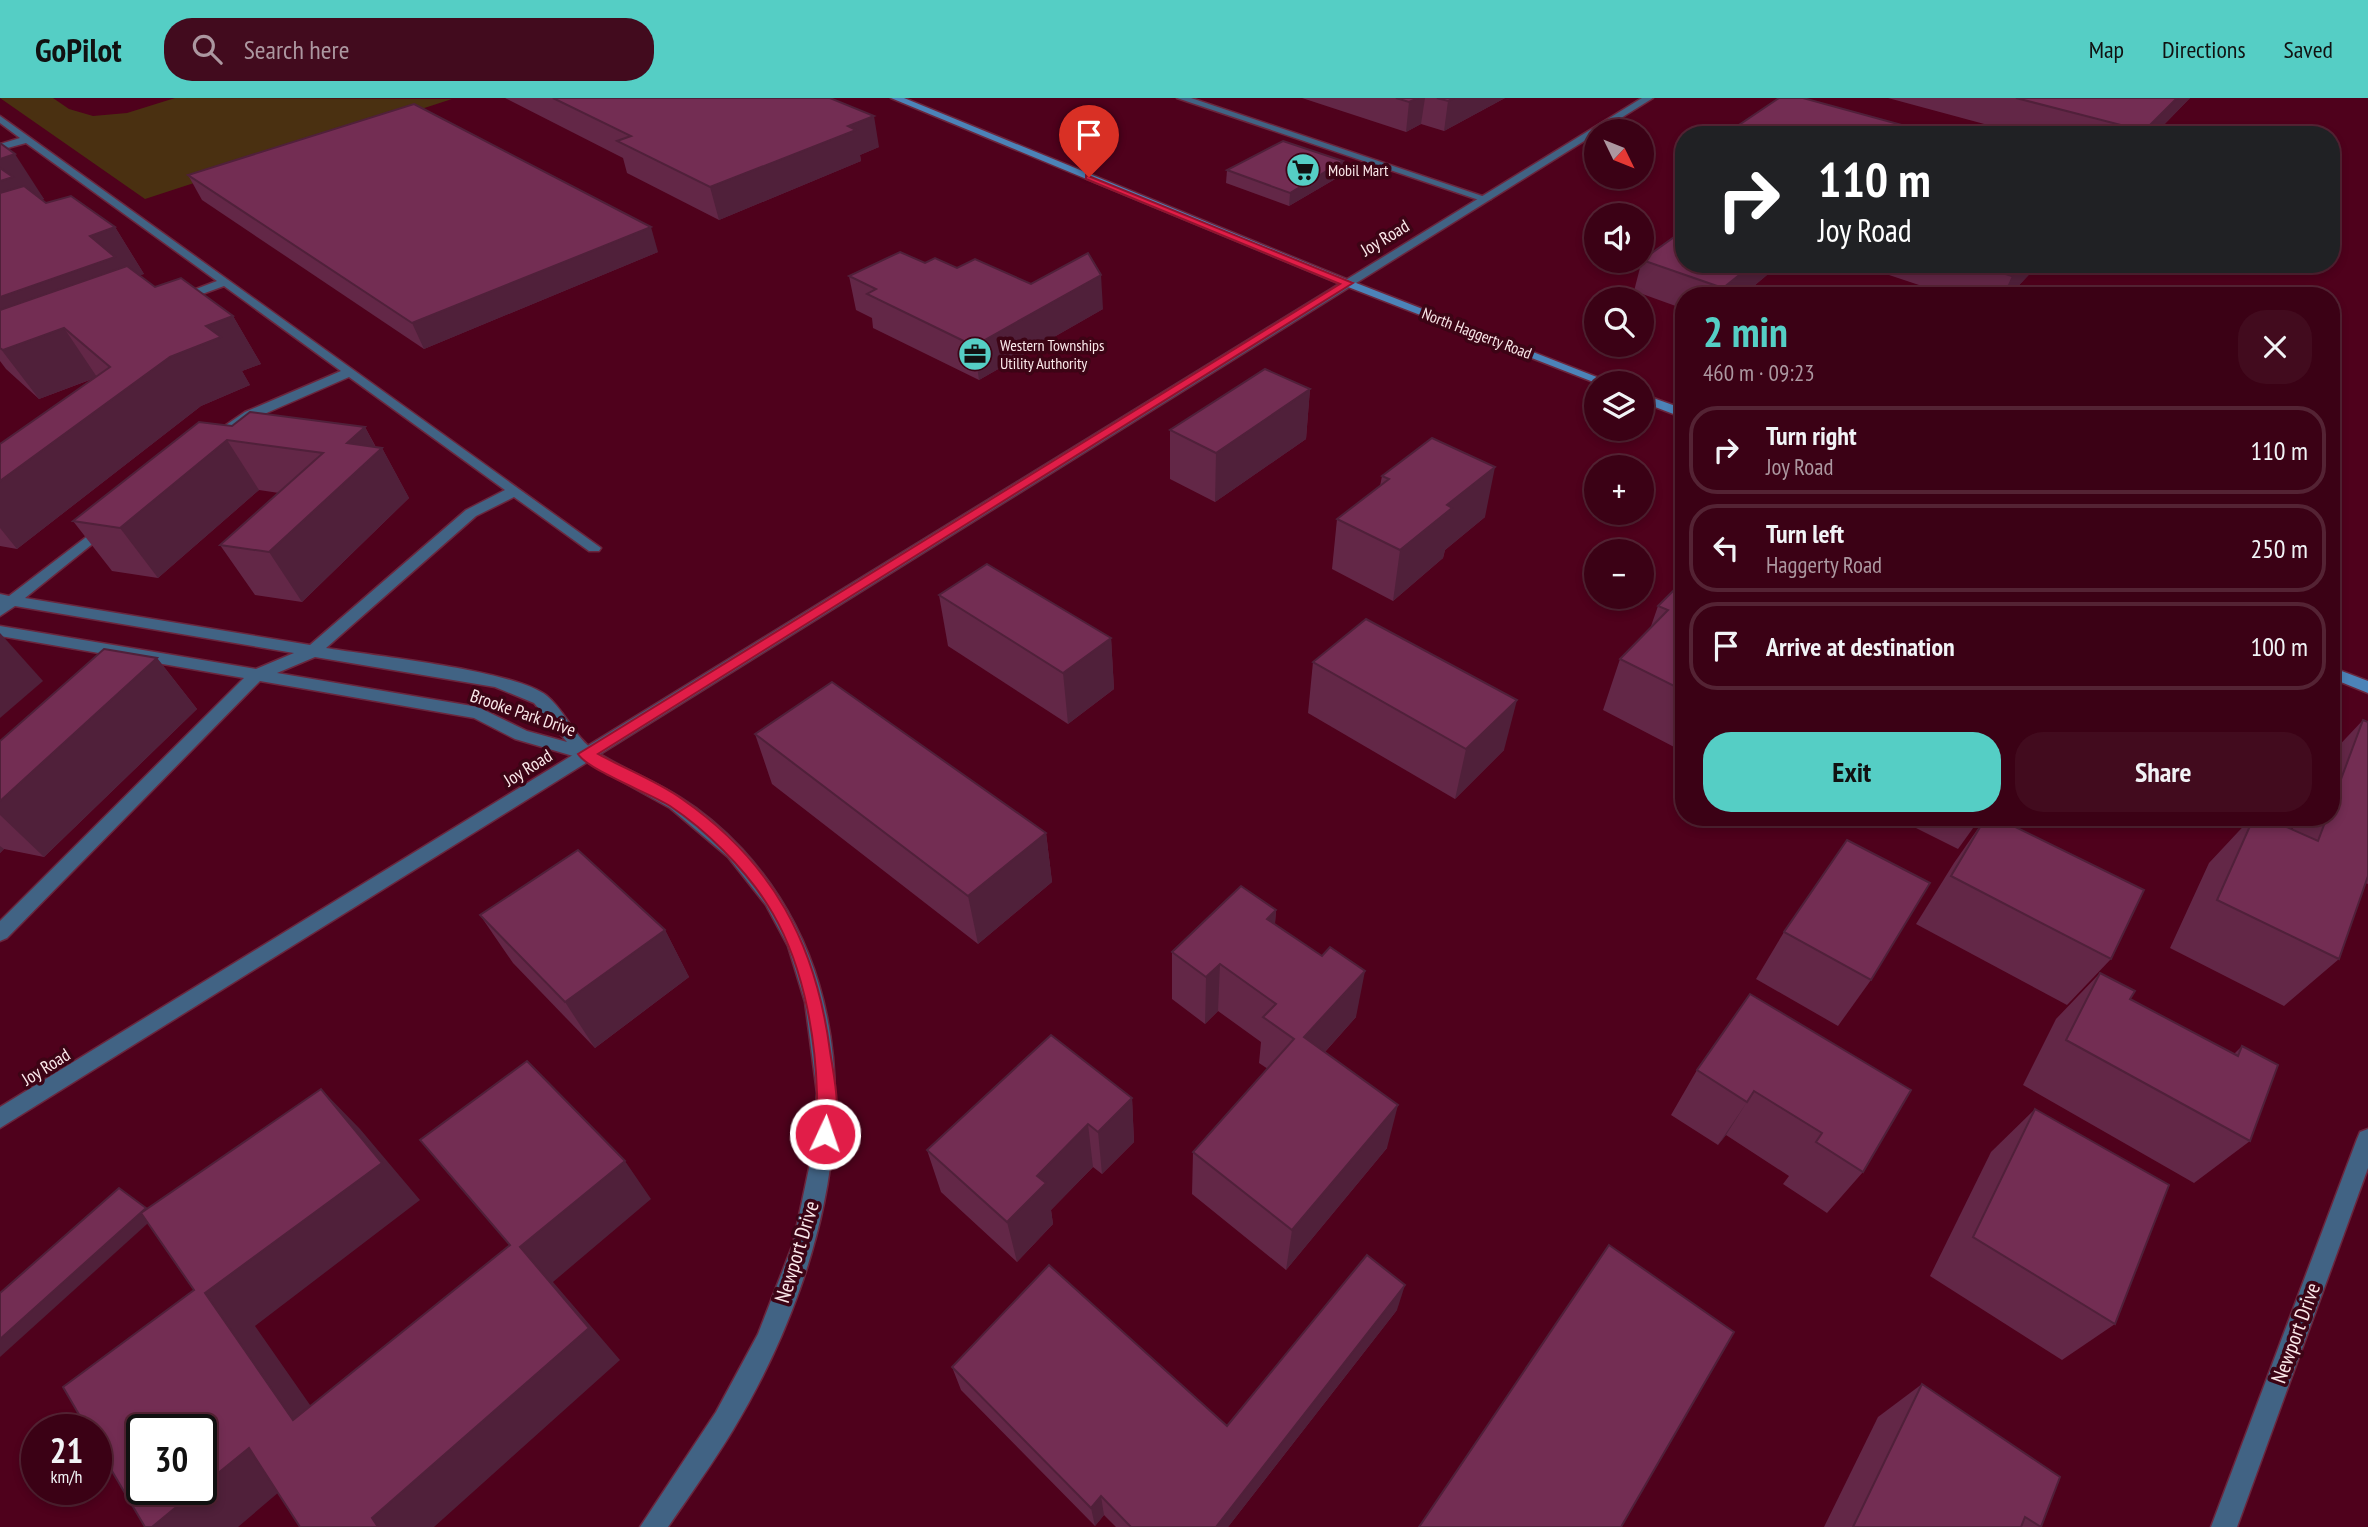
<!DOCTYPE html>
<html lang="en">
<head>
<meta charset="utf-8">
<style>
  :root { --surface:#3b0115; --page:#420b1e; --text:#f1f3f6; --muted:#ac97a0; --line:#542334; --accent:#55cec5 }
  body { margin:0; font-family:"PT Sans Narrow",sans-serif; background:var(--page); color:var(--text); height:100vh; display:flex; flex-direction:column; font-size:26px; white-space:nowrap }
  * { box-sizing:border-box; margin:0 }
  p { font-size:23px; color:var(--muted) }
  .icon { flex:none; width:38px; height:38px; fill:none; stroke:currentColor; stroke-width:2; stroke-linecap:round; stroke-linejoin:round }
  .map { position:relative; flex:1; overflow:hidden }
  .sheet { position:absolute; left:1675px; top:189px; width:665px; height:539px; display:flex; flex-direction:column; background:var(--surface); border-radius:28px; box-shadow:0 4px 10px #0003,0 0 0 2px var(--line) }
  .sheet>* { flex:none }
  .hud { position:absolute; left:1675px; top:28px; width:665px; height:147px; border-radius:28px; box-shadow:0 4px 10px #0003,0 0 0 2px var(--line); background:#202124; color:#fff; overflow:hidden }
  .needle { width:46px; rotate:133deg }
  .buttons { position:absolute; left:1584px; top:21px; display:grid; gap:14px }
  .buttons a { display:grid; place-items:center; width:70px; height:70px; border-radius:50%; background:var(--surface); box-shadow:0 4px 10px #0003,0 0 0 2px var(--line); font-size:35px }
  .speed { position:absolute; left:21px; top:1316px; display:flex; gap:14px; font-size:35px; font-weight:700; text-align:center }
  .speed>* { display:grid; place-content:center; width:91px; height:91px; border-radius:50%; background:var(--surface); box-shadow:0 4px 10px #0003,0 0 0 2px var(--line); line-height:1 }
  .speed small { font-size:18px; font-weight:400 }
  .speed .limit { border:4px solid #111; border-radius:10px; background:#fff; color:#111 }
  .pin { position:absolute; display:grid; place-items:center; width:60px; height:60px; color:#fff; margin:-72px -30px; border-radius:50% 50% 50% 0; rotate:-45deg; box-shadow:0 0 7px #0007 }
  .pin .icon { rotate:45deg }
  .me { position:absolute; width:77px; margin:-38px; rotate:3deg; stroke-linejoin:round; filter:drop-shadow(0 0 5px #0008) }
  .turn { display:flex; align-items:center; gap:24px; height:147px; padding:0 28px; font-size:32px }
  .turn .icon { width:91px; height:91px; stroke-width:2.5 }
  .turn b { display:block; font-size:49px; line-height:60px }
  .round { display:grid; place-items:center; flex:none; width:74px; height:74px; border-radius:28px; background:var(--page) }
  .headline { display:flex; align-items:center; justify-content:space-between; height:119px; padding:0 28px }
  h1 { font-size:42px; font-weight:700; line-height:52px; color:var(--accent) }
  .primary-button { display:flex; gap:14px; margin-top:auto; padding:14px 28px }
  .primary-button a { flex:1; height:80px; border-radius:28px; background:var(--accent); color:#111; font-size:28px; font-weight:700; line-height:80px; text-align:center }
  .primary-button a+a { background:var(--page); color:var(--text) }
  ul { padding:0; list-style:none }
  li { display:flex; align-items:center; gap:21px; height:88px; margin:0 14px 10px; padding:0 14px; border:4px solid var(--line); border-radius:28px }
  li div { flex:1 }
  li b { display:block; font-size:26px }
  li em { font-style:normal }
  header { display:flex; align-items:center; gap:42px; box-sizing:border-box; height:98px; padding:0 35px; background:var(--accent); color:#111 }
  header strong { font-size:33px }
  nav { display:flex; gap:38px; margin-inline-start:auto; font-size:24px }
  .search { width:490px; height:63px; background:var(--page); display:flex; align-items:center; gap:18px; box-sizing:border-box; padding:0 24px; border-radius:28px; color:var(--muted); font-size:26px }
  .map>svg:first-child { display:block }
  .green { fill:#4a3011 }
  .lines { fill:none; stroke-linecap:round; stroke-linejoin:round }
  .minor-casing { stroke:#6a263d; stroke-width:3 }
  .tertiary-casing { stroke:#6a263d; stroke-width:3 }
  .secondary-casing { stroke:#6a263d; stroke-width:3 }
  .minor { fill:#416384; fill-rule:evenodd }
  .tertiary { fill:#416384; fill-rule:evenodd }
  .secondary { fill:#4c83b8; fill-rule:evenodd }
  .wall { fill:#632747 }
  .shaded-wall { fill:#50203a }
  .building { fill:#732d53; stroke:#50203a; stroke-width:2 }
  .route { fill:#e11d48; stroke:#92132f; stroke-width:2 }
  .labels { text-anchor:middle; stroke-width:7; stroke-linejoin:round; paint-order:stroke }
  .far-poi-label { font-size:16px; fill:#fae7e9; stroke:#3c0415; text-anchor:start }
  .far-street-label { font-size:16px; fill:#fae7e9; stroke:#3c0415 }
  .street-label { font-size:18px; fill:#fae7e9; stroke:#3c0415 }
  .near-street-label { font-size:21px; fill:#fae7e9; stroke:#3c0415 }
</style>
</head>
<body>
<header>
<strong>GoPilot</strong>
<div class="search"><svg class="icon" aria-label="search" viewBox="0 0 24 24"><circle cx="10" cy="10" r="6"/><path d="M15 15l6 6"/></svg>Search here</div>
<nav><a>Map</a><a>Directions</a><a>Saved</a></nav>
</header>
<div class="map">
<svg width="2368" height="1429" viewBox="0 0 2368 1429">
  <rect width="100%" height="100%" fill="#4f011c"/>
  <!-- green -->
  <path class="green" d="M0,0H53L69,11L93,18L127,15L175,0L452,1L145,101Z"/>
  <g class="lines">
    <!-- minor casing -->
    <g class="minor-casing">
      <g id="minor">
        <path d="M1177,0H1191L1491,101L1482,103Z"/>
        <path d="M0,18L601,450L599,453H589L514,399L476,418L326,550C373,558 515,572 547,598C565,613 575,640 595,653C622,671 654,682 681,700C702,713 725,733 742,751C893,916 838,1158 733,1332C713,1365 690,1397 668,1429H640L716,1314L758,1236L793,1146L812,1056L817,995L805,904L788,848L766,807L728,759L670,710L580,660L515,641L474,620L260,583L7,840L0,843V823L244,580L0,538V528L256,571L294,555L15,508L0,518V496L9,498L106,424L113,428L111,431L25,500L310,547L466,412L505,392L349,279L255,320L217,346H207V340L245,314L341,273L224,188L183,203H175V199L217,183L26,45L0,52V46L20,40L0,25ZM315,559L495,589L534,605L567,644L527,633L478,609L277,575Z"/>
        <path d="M2368,1031V1070L2237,1429H2211L2357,1041L2360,1034Z"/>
      </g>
    </g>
    <!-- tertiary casing -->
    <g class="tertiary-casing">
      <path id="tertiary" d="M1642,0H1653L0,1030V1009Z"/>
    </g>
    <!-- secondary casing -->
    <g class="secondary-casing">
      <g id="secondary">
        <path d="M891,0H904L1351,183L1612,285H1596L1343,187Z"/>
        <path d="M1642,296L1684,311V320L1642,304Z"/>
        <path d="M2331,569L2368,583V595L2331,580Z"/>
      </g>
    </g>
    <!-- minor -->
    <use href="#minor" class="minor"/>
    <!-- tertiary -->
    <use href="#tertiary" class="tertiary"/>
    <!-- secondary -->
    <use href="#secondary" class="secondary"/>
  </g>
  <!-- wall -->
  <g class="wall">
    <path d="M505,0H830L879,49L860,57L861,63L719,122L627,75L623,60Z"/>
    <path d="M1302,0H1505L1444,33L1421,26L1406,34Z"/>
    <path d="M1888,0H2190L2154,37H2025Z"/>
    <path d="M1736,29L1920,32L1918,37H1734Z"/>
    <path d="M0,45L44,101L42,102L46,105L115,129L144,176L139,177L155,189L233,218L261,266L242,273L250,287L201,308L17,451L0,448V346L95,280L39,301L6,271L0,263Z"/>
    <path d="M1343,63L1342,77L1289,108L1226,85L1227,72Z"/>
    <path d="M188,77L658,154L424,251L202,102Z"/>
    <path d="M1642,162L1684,166H1780L1742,198H1684V211L1634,193Z"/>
    <path d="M925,165L957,170L1031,186L1103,211L979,282L873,230L872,220L856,212L849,178Z"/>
    <path d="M1890,166H2039L2009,198H1952L1886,176Z"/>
    <path d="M1310,291L1306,341L1215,404L1170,381V332Z"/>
    <path d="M232,328L365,329L376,349L382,350L409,400L302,504L255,497L220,447L279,395L259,392L158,480L112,473L73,423Z"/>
    <path d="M1382,378L1485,419L1445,452L1443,460L1393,503L1332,471L1337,421L1380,388Z"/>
    <path d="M1684,482V645L1678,651L1603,612L1620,561L1650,531L1658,508Z"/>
    <path d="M939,497L1111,540L1114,591L1068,626L948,548Z"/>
    <path d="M157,560L197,611L44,759L4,751L0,755V643Z"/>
    <path d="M1313,564L1504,652L1455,701L1308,615Z"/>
    <path d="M2363,622L2368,624V786L2365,785L2339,861L2284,908L2170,850L2209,765L2252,719H2264L2292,732L2297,719H2331V656Z"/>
    <path d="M755,636L1046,735L1052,784L978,846L772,686Z"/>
    <path d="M1894,719H1981L1958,751Z"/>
    <path d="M1986,719L2111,861L2067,907L1916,826L1954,765Z"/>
    <path d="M1276,812L1275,826L1356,919L1325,954L1387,1050L1286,1172L1192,1096L1193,1054L1268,971L1259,965L1261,944L1218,913L1205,926L1172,901V854Z"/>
    <path d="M480,817L665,832L689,879L595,950L513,865Z"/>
    <path d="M1784,834L1871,882L1838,928L1756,881Z"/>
    <path d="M2100,875L2130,901L2234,956L2242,948L2250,1043L2194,1085L2023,987L2056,921Z"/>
    <path d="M1750,896L1863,1074L1827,1115L1783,1086L1789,1078L1726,1037L1718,1047L1671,1017L1697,972Z"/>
    <path d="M1132,1000L1134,1044L1102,1076L1093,1069L1051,1112L1053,1126L1017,1164L941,1094L927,1052Z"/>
    <path d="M2035,1011L2115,1226L2062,1262L1930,1178L1991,1054Z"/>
    <path d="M1397,1212L1228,1429H1116L1104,1417L1095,1428L961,1292L952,1269L1227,1328Z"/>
    <path d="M1922,1286L2041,1429H1824L1878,1319Z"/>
  </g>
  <!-- shaded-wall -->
  <g class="shaded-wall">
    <path d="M1418,0H1425L1421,26L1406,34L1409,4Z"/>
    <path d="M1454,0H1505L1444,33L1448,3Z"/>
    <path d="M2177,0H2190L2154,37H2142L2144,33Z"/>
    <path d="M874,18L879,49L860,57L861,63L719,122L710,89L848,28Z"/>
    <path d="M15,56L44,101L30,105L0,138V61Z"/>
    <path d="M1343,63L1342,77L1289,108L1290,95Z"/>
    <path d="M115,129L144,176L129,181L64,230L97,279L39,301L0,250V199L90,138Z"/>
    <path d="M651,129L658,154L424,251L412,225Z"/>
    <path d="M1753,166H1780L1742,198H1721L1723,190Z"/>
    <path d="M2024,166H2039L2009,198H2003L2012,178Z"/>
    <path d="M1101,177L1103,211L979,282L974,248Z"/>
    <path d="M233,218L261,266L242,273L250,287L201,308L17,451L0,430V383L206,228Z"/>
    <path d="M1310,291L1306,341L1215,404L1216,355Z"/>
    <path d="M365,329L378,354L382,350L409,400L302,504L269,454L347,345Z"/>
    <path d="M227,342L259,392L158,480L120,430Z"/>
    <path d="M1495,369L1485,419L1445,452L1443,460L1393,503L1400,452L1447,407Z"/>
    <path d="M0,535L43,583L0,620Z"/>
    <path d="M1111,540L1114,591L1068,626L1063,575Z"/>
    <path d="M157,560L197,611L44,759L0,717V703Z"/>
    <path d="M1517,602L1504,652L1455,701L1466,651Z"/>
    <path d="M1684,638V645L1678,651Z"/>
    <path d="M1046,735L1052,784L978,846L968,798Z"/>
    <path d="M0,748L4,751L0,755Z"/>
    <path d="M1276,812L1272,859L1267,821Z"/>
    <path d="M665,832L689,879L595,950L565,904Z"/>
    <path d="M1220,866L1218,913L1205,926L1206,879Z"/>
    <path d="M1365,873L1356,919L1298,984L1304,939Z"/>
    <path d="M321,991L360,1031L420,1102L255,1228L340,1350L293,1322L205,1195Z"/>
    <path d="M1754,993L1726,1037L1718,1047L1747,1004Z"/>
    <path d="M1132,1000L1134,1044L1102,1076L1098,1034Z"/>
    <path d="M1398,1007L1387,1050L1286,1172L1292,1132Z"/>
    <path d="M1088,1026L1093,1069L1051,1112L1053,1126L1017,1164L1007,1124L1037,1078Z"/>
    <path d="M625,1063L651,1101L553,1184L620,1262L434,1429H378L372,1420L520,1149Z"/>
    <path d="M146,1110L157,1117L0,1259V1241Z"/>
    <path d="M1405,1187L1397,1212L1228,1429H1216Z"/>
    <path d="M249,1350L299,1377L238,1429H152L198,1391H201V1389Z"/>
    <path d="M1101,1398L1104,1417L1095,1428L1091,1410Z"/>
  </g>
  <!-- building -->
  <g class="building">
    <path d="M553,0H830L874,18L848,28L856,32L710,89L617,43L631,38Z"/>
    <path d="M1396,0H1418L1409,4Z"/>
    <path d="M1437,0H1454L1448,3Z"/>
    <path d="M1779,0H1803L1920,32L1914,37H1761L1736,29Z"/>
    <path d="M2016,0H2177L2144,33Z"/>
    <path d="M414,6L651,129L412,225L188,77Z"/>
    <path d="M1283,43L1343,63L1290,95L1227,72Z"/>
    <path d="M0,45L15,56L0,61Z"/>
    <path d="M0,70L13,79L0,83Z"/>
    <path d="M24,88L46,105L71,98L115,129L90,138L115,159L0,199V95Z"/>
    <path d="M1684,132V166H1753L1723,190L1642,162Z"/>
    <path d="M900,154L925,165L935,160L957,170L975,161L1031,186L1088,155L1101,177L974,248L867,196L876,191L849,178Z"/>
    <path d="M1975,166H2024L2012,178Z"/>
    <path d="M127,168L155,189L181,180L233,218L206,228L221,239L170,259L0,383V346L110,269L64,230L3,252L0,250V212Z"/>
    <path d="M1265,271L1310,291L1216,355L1170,332Z"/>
    <path d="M250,314L365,329L347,345L382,350L269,454L220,447L323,355L227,342L120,430L73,423L199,324L232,328Z"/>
    <path d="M1432,340L1495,369L1447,407L1452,410L1400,452L1337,421L1389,381L1382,378Z"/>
    <path d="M987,466L1111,540L1063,575L939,497Z"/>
    <path d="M1684,482V593L1620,561L1668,512L1658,508Z"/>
    <path d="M1366,521L1517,602L1466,651L1313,564Z"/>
    <path d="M104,551L157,560L0,703V643Z"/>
    <path d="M832,584L1046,735L968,798L755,636Z"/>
    <path d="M2363,622L2368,624V778L2339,861L2217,802L2254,719H2264L2318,743L2327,719H2331V708Z"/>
    <path d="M1986,719H1995L2144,792L2111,861L1951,778Z"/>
    <path d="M1847,742L1930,785L1871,882L1784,834Z"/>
    <path d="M578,752L665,832L565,904L480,817Z"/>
    <path d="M1241,788L1276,812L1267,821L1322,858L1330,849L1365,873L1304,939L1398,1007L1292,1132L1193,1054L1294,941L1263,919L1276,906L1220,866L1206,879L1172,854Z"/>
    <path d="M2100,875L2135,893L2130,901L2238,958L2242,948L2278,967L2250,1043L2066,942Z"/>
    <path d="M1750,896L1911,992L1863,1074L1816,1044L1822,1035L1754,993L1747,1004L1697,972Z"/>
    <path d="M1051,937L1132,1000L1098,1034L1088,1026L1037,1078L1046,1085L1007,1124L927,1052Z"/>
    <path d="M527,963L625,1063L520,1149L589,1230L372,1420L378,1429H300L249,1350L201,1389V1332H142V1391H198L152,1429H145L96,1346V1332H88L63,1289L194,1192L141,1115L321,991L382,1065L205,1195L293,1322L510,1147L420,1042Z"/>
    <path d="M2035,1011L2169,1087L2115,1226L1973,1139Z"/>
    <path d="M119,1090L146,1110L0,1241V1195Z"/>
    <path d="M1609,1147L1734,1234L1621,1429H1419Z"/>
    <path d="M1367,1157L1405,1187L1216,1429H1131L1101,1398L1091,1410L952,1269L1049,1167L1227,1328Z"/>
    <path d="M1922,1286L2060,1379L2041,1429L2025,1419L2021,1429H1853Z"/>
  </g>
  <!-- route -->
  <path class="route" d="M1086,77L1353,185L598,656C625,671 657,683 682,701C773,764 816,846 830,953C834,980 843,1017 831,1042L825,1045L818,1042C811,1028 818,1010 817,995C815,933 802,860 767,806C744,770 706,732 670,708C650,695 589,673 578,656L1340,186L1086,81Z"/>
  <!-- icons -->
  <defs>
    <g id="supermarket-disc" transform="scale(1.75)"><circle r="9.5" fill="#55cec5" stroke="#3c0415"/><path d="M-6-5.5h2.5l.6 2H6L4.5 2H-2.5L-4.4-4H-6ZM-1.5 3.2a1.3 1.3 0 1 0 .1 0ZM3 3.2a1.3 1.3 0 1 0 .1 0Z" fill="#111"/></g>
    <g id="office-disc" transform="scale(1.75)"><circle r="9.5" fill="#55cec5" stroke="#3c0415"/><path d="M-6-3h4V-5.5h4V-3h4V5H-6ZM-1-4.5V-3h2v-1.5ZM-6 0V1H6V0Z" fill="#111"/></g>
  </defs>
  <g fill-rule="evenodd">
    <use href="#supermarket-disc" x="1303" y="72"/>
    <use href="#office-disc" x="975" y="256"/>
  </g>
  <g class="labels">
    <!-- far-poi labels -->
    <g class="far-poi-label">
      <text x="1328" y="78">Mobil Mart</text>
      <text x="1000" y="253">Western Townships<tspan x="1000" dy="18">Utility Authority</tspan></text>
    </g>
    <!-- far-street labels -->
    <g class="far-street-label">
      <text transform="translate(1477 235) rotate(21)" y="6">North Haggerty Road</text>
    </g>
    <!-- street labels -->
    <g class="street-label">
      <text transform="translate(1385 140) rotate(-31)" y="6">Joy Road</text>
      <text transform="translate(523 615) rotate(19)" y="6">Brooke Park Drive</text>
      <text transform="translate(528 670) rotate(-32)" y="6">Joy Road</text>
      <text transform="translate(46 969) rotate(-32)" y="6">Joy Road</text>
    </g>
    <!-- near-street labels -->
    <g class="near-street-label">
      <text transform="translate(797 1154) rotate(-73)" y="7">Newport Drive</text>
      <text transform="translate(2296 1235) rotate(-70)" y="7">Newport Drive</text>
    </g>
  </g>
</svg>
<div class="buttons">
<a><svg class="needle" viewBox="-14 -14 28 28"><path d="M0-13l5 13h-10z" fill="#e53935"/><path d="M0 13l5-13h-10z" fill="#ac97a0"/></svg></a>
<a><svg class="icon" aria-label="sound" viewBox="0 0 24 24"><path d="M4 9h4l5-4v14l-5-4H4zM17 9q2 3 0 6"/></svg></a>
<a><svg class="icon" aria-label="search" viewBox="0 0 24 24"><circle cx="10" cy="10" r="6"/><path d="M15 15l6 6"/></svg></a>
<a><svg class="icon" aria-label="layers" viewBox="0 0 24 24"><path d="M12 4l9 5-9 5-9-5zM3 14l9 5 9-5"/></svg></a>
<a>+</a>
<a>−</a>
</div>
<div class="speed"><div>21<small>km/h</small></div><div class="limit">30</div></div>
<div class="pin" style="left:1089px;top:79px;background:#d93025"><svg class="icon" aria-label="arrive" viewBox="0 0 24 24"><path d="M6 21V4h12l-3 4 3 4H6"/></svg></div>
<svg class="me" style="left:825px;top:1036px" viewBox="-20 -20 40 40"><circle r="17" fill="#e11d48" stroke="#fff" stroke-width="3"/><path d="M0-11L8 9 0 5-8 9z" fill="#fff"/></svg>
<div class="hud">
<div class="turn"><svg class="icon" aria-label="right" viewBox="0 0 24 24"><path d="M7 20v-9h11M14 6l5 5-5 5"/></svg><div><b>110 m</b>Joy Road</div></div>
</div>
<section class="sheet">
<div class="headline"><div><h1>2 min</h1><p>460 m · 09:23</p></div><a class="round"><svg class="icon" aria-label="close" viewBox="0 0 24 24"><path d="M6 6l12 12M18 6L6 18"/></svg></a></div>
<ul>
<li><svg class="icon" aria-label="right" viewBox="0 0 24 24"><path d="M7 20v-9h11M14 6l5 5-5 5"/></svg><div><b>Turn right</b><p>Joy Road</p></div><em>110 m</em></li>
<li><svg class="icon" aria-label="left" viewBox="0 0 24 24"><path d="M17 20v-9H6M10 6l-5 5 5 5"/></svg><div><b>Turn left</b><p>Haggerty Road</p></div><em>250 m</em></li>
<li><svg class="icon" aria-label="arrive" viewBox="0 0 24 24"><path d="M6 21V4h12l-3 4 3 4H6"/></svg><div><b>Arrive at destination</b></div><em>100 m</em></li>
</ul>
<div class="primary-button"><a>Exit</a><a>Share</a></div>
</section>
</div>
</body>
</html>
